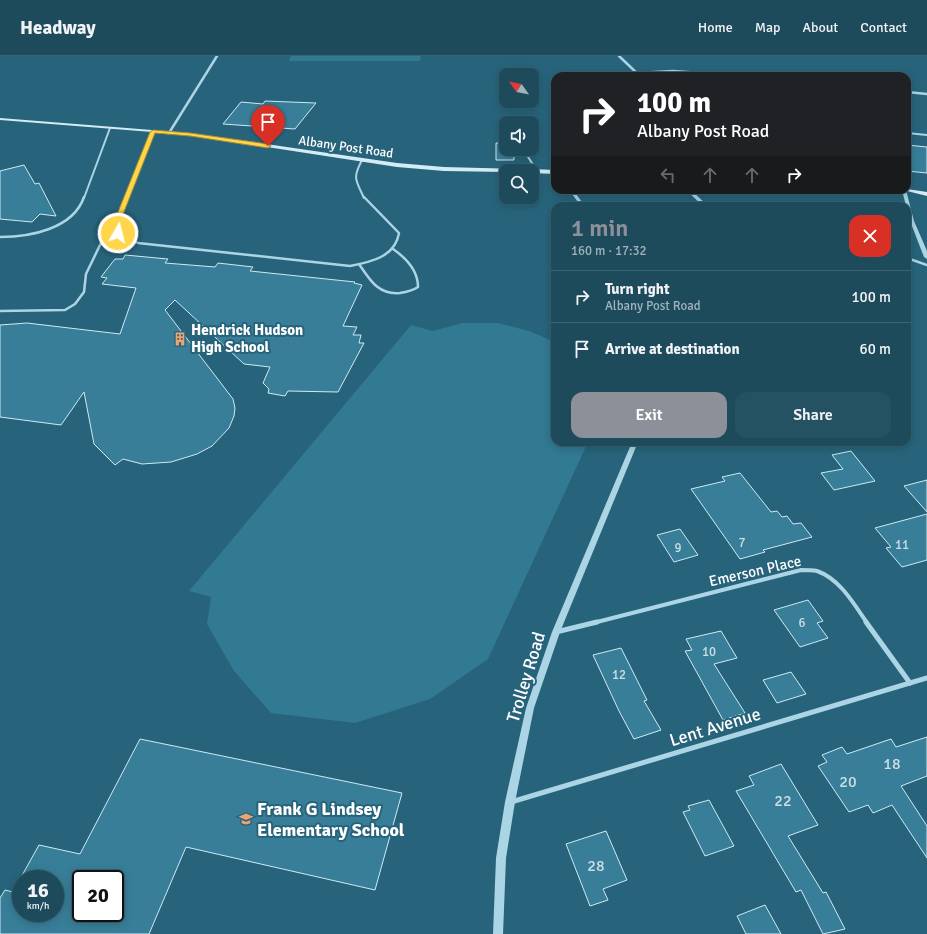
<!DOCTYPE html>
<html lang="en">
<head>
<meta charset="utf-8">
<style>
  :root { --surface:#1d4b5c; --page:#255262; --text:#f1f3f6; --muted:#a0b3bb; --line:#3b6372; --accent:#8c9099 }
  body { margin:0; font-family:Signika,sans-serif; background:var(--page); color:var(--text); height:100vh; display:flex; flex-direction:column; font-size:15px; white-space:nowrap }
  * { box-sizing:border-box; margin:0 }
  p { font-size:13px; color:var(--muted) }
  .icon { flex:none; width:22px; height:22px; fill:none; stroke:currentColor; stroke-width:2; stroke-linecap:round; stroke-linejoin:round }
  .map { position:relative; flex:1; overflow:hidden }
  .details { position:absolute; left:551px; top:146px; width:360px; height:244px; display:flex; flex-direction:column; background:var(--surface); border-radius:12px; box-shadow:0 2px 10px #0003,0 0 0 1px var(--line) }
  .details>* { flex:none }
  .hud { position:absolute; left:551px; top:16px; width:360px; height:122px; border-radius:12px; box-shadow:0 2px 10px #0003,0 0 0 1px var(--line); background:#202124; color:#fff; overflow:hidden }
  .needle { width:26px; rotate:303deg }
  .controls { position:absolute; left:499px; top:12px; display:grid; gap:8px }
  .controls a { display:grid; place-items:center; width:40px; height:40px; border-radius:8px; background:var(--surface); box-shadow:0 2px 10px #0003,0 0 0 1px var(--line); font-size:20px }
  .speed { position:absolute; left:12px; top:814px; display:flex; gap:8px; font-size:20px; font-weight:700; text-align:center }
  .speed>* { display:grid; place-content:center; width:52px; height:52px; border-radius:50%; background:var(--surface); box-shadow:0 2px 10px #0003,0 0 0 1px var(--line); line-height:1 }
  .speed small { font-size:10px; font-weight:400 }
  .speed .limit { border:2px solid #111; border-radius:6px; background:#fff; color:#111 }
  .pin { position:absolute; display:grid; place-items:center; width:34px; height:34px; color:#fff; margin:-41px -17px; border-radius:50% 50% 50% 0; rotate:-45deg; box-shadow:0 0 4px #0007 }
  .pin .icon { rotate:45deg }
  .me { position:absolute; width:44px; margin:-22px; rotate:8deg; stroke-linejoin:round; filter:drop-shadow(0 0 3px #0008) }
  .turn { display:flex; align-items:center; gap:14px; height:84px; padding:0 20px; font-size:18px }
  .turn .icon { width:52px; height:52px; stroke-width:2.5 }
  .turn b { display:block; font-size:28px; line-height:34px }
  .lanes { display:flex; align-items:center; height:38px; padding:0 20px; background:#0003; justify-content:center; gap:20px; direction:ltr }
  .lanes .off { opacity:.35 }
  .round { display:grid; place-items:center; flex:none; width:42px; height:42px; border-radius:12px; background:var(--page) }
  .summary { display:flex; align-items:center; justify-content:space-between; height:68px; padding:0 20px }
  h1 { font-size:24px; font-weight:600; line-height:30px; color:var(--accent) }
  .primary-button { display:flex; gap:8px; margin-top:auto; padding:8px 20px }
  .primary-button a { flex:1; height:46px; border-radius:12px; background:var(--accent); color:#fff; font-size:16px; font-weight:600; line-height:46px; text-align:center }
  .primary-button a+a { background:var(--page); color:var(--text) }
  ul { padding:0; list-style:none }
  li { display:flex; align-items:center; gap:12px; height:52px; padding:0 20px; border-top:1px solid var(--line) }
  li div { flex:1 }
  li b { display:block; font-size:15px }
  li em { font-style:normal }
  header { display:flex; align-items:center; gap:24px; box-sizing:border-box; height:56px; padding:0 20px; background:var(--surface); border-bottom:1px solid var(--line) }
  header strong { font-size:19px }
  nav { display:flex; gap:22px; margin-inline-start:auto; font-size:14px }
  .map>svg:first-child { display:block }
  .green { fill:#327992 }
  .building { fill:#387e98; stroke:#ceeaf3; fill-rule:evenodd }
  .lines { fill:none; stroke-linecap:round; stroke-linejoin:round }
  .service-far1 { stroke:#abd5e4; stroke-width:2 }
  .service { stroke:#abd5e4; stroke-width:2.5 }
  .minor-far2 { stroke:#abd5e4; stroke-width:2.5 }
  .minor-far1 { stroke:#abd5e4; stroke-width:4 }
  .minor { stroke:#abd5e4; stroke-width:5 }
  .tertiary { fill:#abd5e4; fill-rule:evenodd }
  .secondary { fill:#d4ebf4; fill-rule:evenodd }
  .route { fill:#ffd54a; stroke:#a68a30 }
  .labels { text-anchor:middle; stroke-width:4; stroke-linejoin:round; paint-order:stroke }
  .far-street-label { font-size:13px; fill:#fff; stroke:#27647b }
  .number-label { font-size:13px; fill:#cddfe5 }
  .poi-label { font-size:15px; font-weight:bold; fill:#fff; stroke:#27647b; text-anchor:start }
  .street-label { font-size:15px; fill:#fff; stroke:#27647b }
  .near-number-label { font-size:16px; fill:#cddfe5 }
  .near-street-label { font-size:18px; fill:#fff; stroke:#27647b }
  .near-poi-label { font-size:18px; font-weight:bold; fill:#fff; stroke:#27647b; text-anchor:start }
</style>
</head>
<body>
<header>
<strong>Headway</strong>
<nav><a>Home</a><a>Map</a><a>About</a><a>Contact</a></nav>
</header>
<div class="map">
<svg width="927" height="878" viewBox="0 0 927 878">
  <rect width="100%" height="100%" fill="#27647b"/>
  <!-- green -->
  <g class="green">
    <path d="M291,0H421L420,5H289Z"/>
    <path d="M462,267H498L529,275L555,286V386H588L488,603L430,643L355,667L271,657L234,615L207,568L211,541L189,535L411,269L433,275Z"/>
  </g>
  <!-- building -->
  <g class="building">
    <path d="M265,45L316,47L295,73L223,68L241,46L263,48Z"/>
    <path d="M496,87H506V93H514V104H496Z"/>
    <path d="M907,89L927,91V117L907,115Z"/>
    <path d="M24,109L35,128L39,127L56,160L40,158L32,166L0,163V115Z"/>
    <path d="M125,199L168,203L165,207L215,211L218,207L253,211L250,215L355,226L354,227L362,229L343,270L357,271L353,279H361L359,287H364L338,336L288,335L285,340L268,337L269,333L263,327L270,311L244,308L175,244L165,254L233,343L235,352L234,360L229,372L212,390L197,398L171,406L142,408L123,403L115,409L94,388L84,336L61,369L0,361V269L27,267L120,278L136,232L102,228L107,222L101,221L115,203H123Z"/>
    <path d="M851,395L875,425L834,434L821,417L843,413L832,399Z"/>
    <path d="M740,417L771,456L777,455L782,461L787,460L793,468L801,467L812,481L763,494L765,496L740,503L691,433L725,425L722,421Z"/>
    <path d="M927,424V456L904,430Z"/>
    <path d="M927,458V504L902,511L886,492L891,491L875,472Z"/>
    <path d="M680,473L698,499L674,506L657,479Z"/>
    <path d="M808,544L823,565L817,567L828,582L800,591L774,554Z"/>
    <path d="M721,575L737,602L714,608L745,657L723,664L685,595L692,594L686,583Z"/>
    <path d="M621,592L647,644L644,645L661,674L634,683L619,655L593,599Z"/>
    <path d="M791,616L806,638L777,647L763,624Z"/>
    <path d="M927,681V720L901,730L927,770V802L892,749L873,757L868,749L849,756L818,710L827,706L822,699L842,691L847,698L891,683L896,691Z"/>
    <path d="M140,683L402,737L375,834L186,791L149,878H0V842L5,834L21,838V857H55V823H20L39,789L80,798ZM81,823H115V857H81Z"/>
    <path d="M781,708L818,769L788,780L823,837L826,836L845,873L823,878L801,834L796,836L736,735L754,729L749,720Z"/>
    <path d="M709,744L734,790L705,800L683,756L690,754L688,750Z"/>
    <path d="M606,775L627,824L603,833L608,844L590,850L566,788Z"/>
    <path d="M765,849L781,878H746L737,860Z"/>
  </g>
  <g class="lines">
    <!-- service-far1 -->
    <g class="service-far1">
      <path d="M504,64L506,67"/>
      <path d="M907,77L927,79"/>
      <path d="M523,93L537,115"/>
      <path d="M362,104C352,123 356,124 364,142"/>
      <path d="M84,142L110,72"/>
      <path d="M126,142L153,76"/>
    </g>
    <!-- service -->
    <g class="service">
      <path d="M127,141L117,166L118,177L138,187L350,210C371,206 395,201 399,177L364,141"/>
      <path d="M0,181C30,181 73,173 84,141"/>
      <path d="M907,202L927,209"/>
      <path d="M359,208C370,224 378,239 400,237C407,236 412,235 418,231C418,214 406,202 393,193"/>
      <path d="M0,255L65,254L75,248L84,236L86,218L101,187L118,177"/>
    </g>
    <!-- minor-far2 -->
    <g class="minor-far2">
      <path d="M619,0L640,20"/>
      <path d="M637,17L673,15L744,20"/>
      <path d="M907,36L927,38"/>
      <path d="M169,77L217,0"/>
    </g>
    <!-- minor-far1 -->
    <path class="minor-far1" d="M593,567L801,514C806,514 812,514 817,515C840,523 854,548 867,567"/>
    <!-- minor -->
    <g class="minor">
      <path d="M866,566L910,627"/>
      <path d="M556,576L597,566"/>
      <path d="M511,746L927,622"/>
    </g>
    <!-- tertiary -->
    <g class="tertiary">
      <path d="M569,134H573L585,150H581Z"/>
      <path d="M686,134H691L708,150H703Z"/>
      <path d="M902,134H906L914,165L927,195V203L924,201L910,165L907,150H906Z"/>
      <path d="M632,386H638L560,576L534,652L515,746L506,802L503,878H493L496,802L505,746L526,652L552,576Z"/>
    </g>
    <!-- secondary -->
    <g class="secondary">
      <path d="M0,62L190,77L397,107L444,111L521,113L524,115H506V116L444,115L397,111L190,79L0,64Z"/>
      <path d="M532,113L555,114V118L532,117V115H529Z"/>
      <path d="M907,133L927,136V140L903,134H907Z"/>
    </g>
  </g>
  <!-- route -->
  <path class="route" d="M153,74L190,77L268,88L271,90L268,92L190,80L155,77L120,166L121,177L116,178L114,166L150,76Z"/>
  <!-- icons -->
  <defs>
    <g id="building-bare" transform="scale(1.08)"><path d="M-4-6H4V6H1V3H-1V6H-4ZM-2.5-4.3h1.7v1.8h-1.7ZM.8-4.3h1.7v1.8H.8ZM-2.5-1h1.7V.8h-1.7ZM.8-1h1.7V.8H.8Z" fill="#eca571" stroke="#27647b" stroke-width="2.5" paint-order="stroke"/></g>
    <g id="school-bare" transform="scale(1.08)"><path d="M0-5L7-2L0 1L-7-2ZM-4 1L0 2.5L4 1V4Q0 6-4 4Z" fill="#eca571" stroke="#27647b" stroke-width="2.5" paint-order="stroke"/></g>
  </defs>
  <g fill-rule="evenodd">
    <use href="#building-bare" x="180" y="283"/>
    <use href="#school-bare" x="246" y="763"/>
  </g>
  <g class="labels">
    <!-- far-street labels -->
    <g class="far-street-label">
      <text transform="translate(346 90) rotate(8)" y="5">Albany Post Road</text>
    </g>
    <!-- number labels -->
    <g class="number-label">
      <text x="742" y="491">7</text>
      <text x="902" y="493">11</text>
      <text x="678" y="496">9</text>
      <text x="802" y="571">6</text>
      <text x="709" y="600">10</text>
      <text x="619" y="623">12</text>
    </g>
    <!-- poi labels -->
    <g class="poi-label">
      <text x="191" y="279">Hendrick Hudson<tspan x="191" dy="17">High School</tspan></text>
    </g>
    <!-- street labels -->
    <g class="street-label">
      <text transform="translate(755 515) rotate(-13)" y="5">Emerson Place</text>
    </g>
    <!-- near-number labels -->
    <g class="near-number-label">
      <text x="892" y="713">18</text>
      <text x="848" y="731">20</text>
      <text x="783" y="750">22</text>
      <text x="596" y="815">28</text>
    </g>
    <!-- near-street labels -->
    <g class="near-street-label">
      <text transform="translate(526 621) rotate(-73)" y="6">Trolley Road</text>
      <text transform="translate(715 671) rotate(-17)" y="6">Lent Avenue</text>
    </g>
    <!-- near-poi labels -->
    <g class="near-poi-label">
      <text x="257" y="759">Frank G Lindsey<tspan x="257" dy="21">Elementary School</tspan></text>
    </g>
  </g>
</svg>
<div class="controls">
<a><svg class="needle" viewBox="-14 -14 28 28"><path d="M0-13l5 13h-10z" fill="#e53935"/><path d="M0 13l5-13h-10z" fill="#a0b3bb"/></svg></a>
<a><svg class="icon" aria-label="sound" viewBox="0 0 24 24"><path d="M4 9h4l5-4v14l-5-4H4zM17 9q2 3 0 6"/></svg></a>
<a><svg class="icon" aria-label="search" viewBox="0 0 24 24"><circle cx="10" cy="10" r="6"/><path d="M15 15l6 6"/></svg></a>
</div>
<div class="speed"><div>16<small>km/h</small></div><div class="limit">20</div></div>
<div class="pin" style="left:268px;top:90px;background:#d93025"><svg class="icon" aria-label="arrive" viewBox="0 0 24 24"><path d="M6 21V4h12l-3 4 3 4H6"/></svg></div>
<svg class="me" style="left:118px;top:177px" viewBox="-20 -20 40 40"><circle r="17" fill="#ffd54a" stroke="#fff" stroke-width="3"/><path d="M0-11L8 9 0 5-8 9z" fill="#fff"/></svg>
<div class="hud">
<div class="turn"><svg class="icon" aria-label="right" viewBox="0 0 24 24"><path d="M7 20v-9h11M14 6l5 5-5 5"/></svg><div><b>100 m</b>Albany Post Road</div></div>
<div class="lanes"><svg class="icon off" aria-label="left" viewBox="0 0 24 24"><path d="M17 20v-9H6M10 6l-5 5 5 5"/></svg><svg class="icon off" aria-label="ahead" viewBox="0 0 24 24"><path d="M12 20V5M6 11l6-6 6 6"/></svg><svg class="icon off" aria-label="ahead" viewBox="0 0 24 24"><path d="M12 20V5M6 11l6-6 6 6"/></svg><svg class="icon" aria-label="right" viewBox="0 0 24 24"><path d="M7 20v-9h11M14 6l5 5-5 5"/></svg></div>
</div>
<section class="details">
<div class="summary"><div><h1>1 min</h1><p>160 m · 17:32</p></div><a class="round" style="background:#d93025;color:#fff"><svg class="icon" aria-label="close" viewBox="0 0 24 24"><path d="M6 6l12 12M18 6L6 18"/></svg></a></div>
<ul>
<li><svg class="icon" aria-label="right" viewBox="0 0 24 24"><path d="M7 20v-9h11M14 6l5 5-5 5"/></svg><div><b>Turn right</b><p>Albany Post Road</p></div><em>100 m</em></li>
<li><svg class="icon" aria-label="arrive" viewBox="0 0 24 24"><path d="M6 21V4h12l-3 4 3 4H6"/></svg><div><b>Arrive at destination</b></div><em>60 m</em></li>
</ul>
<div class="primary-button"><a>Exit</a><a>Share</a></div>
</section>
</div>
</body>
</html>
